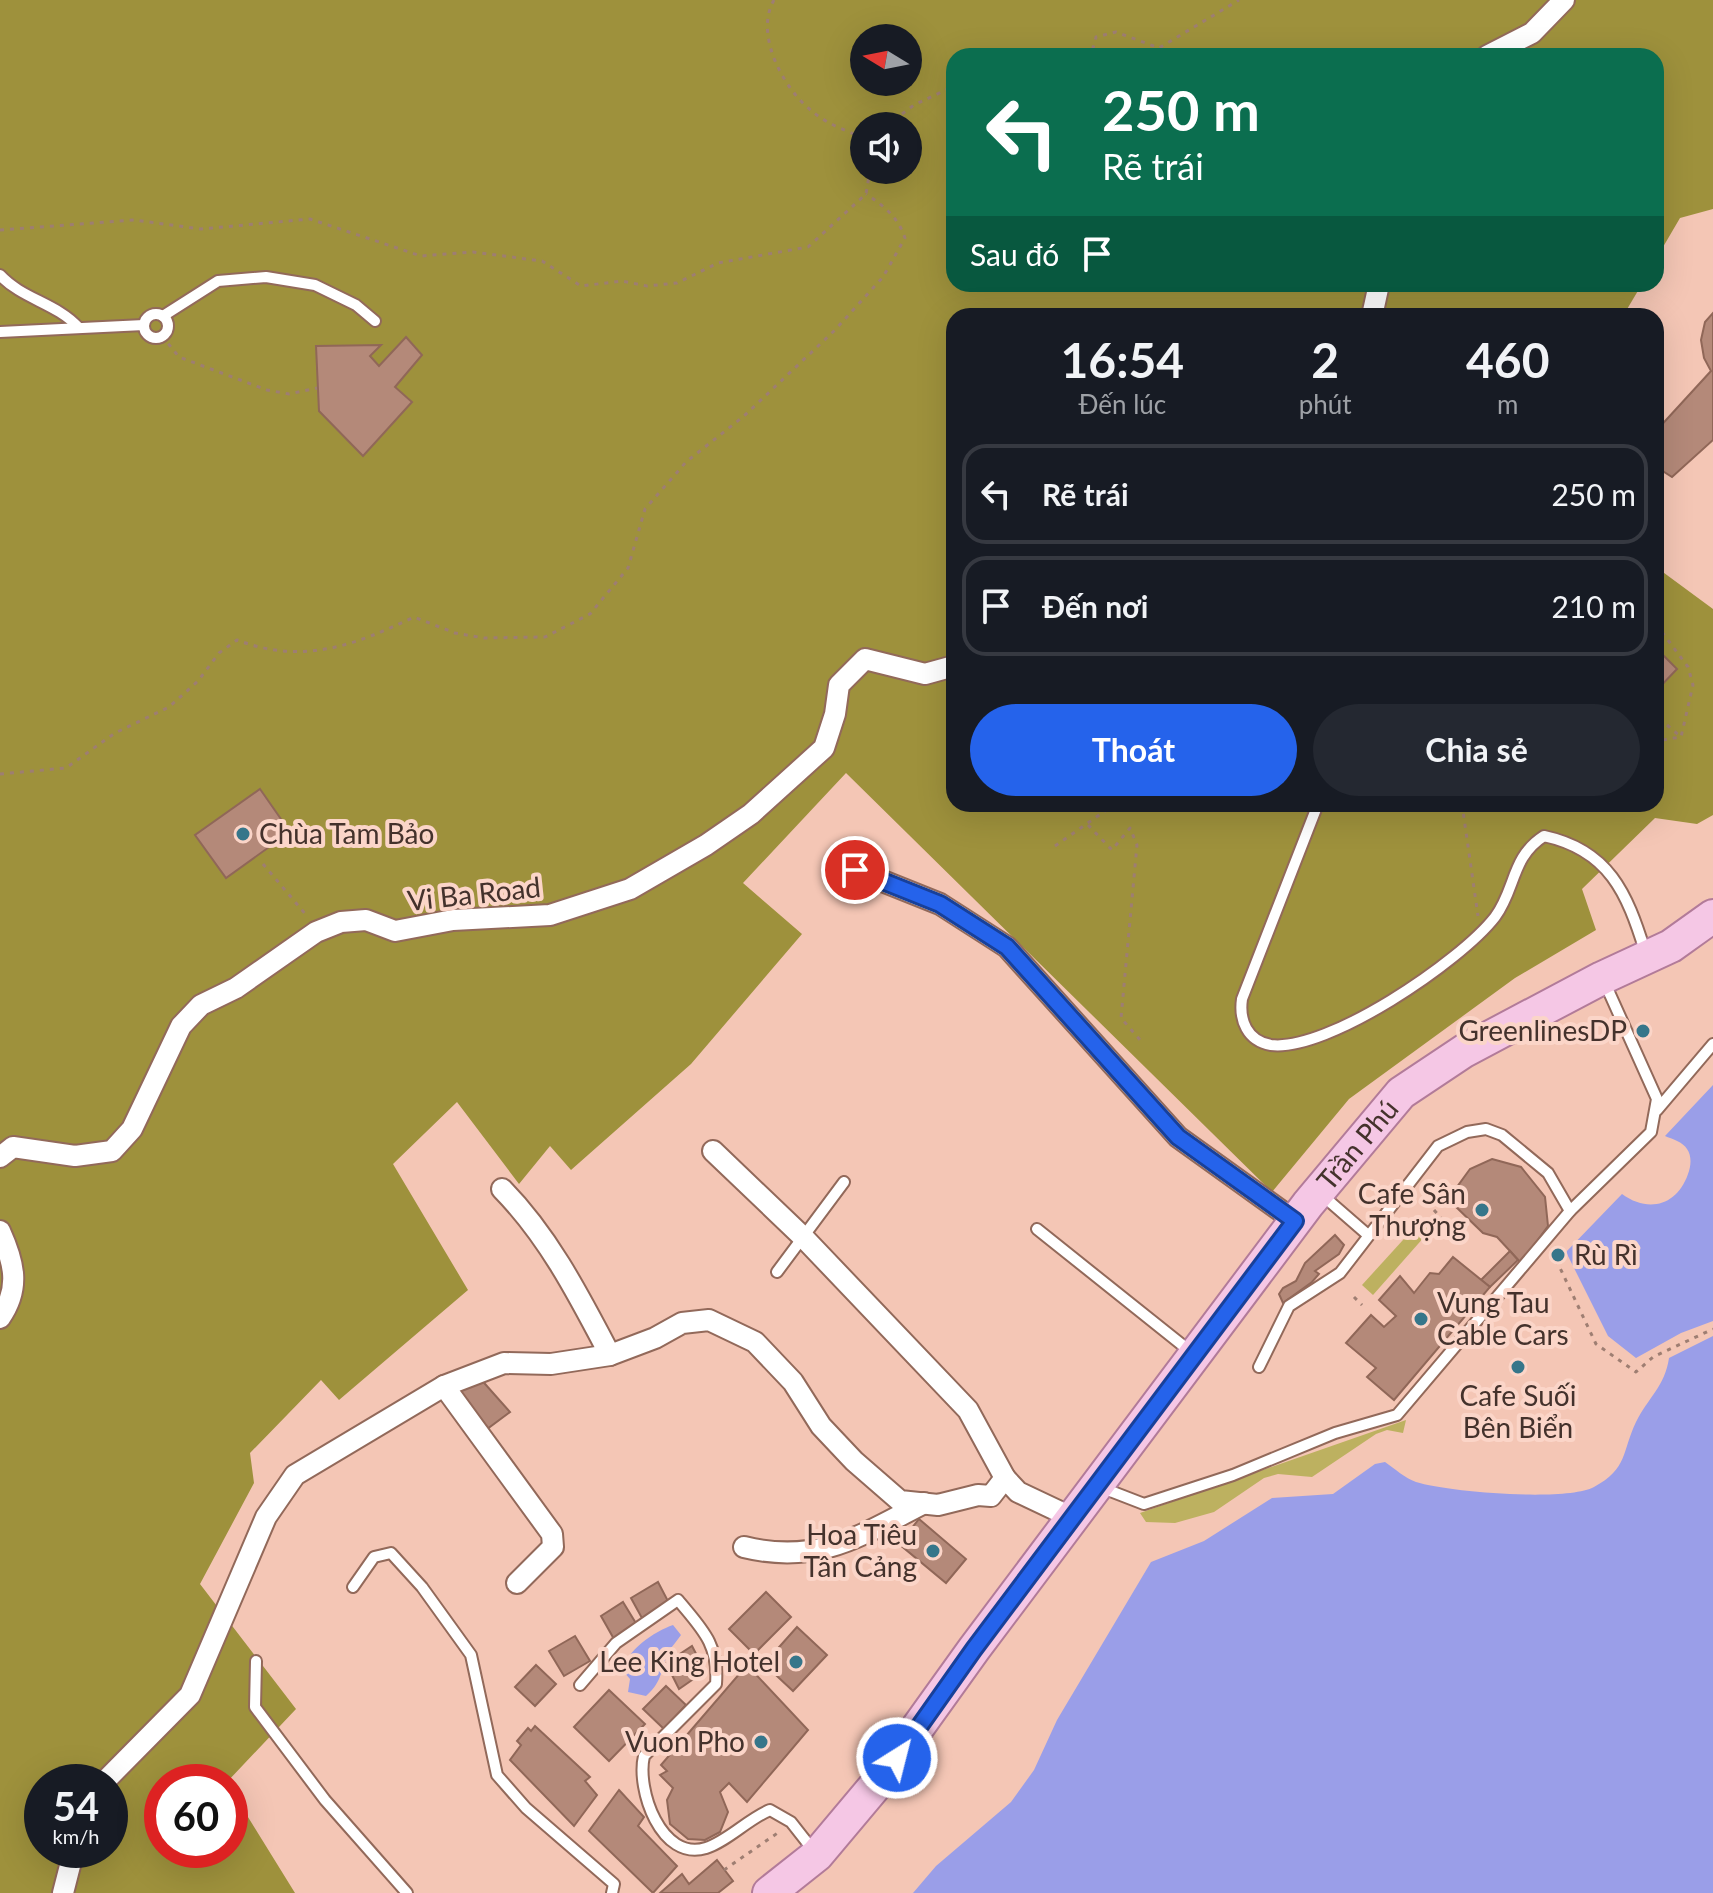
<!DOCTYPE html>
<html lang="vi">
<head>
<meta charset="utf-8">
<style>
  :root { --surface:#171b24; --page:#242831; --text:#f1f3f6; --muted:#9ea1a6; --line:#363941; --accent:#2563eb }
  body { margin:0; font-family:Lato,sans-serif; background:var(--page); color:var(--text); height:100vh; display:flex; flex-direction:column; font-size:30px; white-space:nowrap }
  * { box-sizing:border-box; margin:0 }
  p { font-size:26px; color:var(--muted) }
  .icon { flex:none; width:44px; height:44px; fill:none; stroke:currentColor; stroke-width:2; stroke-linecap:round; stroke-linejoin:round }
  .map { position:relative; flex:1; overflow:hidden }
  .sheet { position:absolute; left:946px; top:308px; width:718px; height:504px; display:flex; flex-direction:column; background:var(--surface); border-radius:24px; box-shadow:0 8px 32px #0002 }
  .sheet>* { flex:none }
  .top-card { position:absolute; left:946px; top:48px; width:718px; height:244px; border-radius:24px; box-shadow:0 8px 32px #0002; background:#0b6e4f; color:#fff; overflow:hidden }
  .needle { width:52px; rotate:280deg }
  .controls { position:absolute; left:850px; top:24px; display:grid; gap:16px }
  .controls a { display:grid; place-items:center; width:72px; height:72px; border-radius:50%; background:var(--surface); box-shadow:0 8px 32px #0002; font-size:40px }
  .speed { position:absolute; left:24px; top:1764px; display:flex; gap:16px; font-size:40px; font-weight:700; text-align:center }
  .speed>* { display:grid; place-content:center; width:104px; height:104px; border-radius:50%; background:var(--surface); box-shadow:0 8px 32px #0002; line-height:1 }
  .speed small { font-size:20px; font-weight:400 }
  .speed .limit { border:12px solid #d22; background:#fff; color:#111 }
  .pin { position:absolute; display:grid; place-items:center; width:68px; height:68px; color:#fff; margin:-34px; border:4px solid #fff; border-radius:50%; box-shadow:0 2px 8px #0007 }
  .me { position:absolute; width:88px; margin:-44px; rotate:36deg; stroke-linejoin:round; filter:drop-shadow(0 0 6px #0008) }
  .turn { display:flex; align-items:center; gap:28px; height:168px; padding:0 24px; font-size:36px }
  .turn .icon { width:104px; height:104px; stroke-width:2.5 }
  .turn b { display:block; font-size:56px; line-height:68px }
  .then { display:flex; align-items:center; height:76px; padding:0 24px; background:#0003; gap:16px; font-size:30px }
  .eta { display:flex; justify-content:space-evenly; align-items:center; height:136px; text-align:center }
  .eta b { font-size:48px; font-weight:700; line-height:56px }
  .action { display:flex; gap:16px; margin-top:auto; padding:16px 24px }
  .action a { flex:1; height:92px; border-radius:48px; background:var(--accent); color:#fff; font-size:32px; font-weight:700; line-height:92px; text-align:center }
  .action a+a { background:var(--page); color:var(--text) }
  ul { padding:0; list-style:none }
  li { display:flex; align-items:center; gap:24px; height:100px; margin:0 16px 12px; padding:0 8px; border:4px solid var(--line); border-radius:24px }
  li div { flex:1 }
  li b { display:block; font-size:30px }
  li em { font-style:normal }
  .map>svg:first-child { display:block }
  .green { fill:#bdb160 }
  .forest { fill:#9e913c; fill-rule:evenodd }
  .water { fill:#9a9ee8 }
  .building { fill:#b48979; stroke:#906758; stroke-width:2 }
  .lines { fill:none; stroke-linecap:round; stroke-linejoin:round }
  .lane-casing { stroke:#92695a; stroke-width:14 }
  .street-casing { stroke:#92695a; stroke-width:24 }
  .primary-casing { stroke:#b27b99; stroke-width:36 }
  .path { stroke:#9e7e72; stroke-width:3; stroke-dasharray:4 6; stroke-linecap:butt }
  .lane { stroke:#fff; stroke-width:10 }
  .street { stroke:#fff; stroke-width:20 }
  .primary { stroke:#f5c7e5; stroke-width:32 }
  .route-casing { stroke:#184099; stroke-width:20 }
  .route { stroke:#2563eb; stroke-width:14 }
  .poi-dot { fill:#36768a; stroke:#fbd5c8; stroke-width:3 }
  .labels { text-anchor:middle; stroke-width:8; stroke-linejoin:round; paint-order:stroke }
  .poi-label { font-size:28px; fill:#44322c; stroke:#fbd5c8; text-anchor:end }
  .street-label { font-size:28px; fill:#44322c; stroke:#fbd5c8 }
</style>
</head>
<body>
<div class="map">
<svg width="1713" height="1893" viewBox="0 0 1713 1893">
  <rect width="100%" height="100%" fill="#f4c6b5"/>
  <!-- green -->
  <g class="green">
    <path d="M1423,1218L1433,1227L1373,1295L1362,1285Z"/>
    <path d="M1406,1420L1403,1433L1387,1430L1376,1434L1312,1477L1278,1474L1264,1478L1214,1512L1175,1523L1146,1522L1140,1513Z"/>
  </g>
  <!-- forest -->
  <path class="forest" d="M0,0H1713V209L1680,218L1656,259V56H954V284H1642L1623,316H954V804H1656V567L1713,609V815L1697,824L1655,818L1582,889L1596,930L1515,978L1349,1099L1272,1192L846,773L743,883L802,934L691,1064L571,1170L550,1146L519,1184L457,1102L393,1164L468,1290L339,1400L321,1380L250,1453L254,1483L200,1584L296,1709L227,1782H162V1850H230V1788L295,1893H0ZM864,38H908V82H864ZM864,126H908V170H864ZM42,1782H110V1850H42Z"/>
  <!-- water -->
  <g class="water">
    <path d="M1713,1085V1321L1681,1333L1636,1358L1608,1336L1566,1252L1622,1194C1648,1213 1677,1206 1688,1174C1691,1166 1692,1156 1687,1149C1683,1142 1672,1139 1665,1136Z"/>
    <path d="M1713,1336V1893H913L936,1866L1011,1802L1034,1770L1057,1720L1151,1562L1204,1541L1272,1498L1333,1494L1375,1464L1385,1462C1395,1469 1405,1478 1416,1482C1447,1492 1566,1502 1594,1487C1628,1469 1622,1451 1636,1422C1648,1398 1665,1386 1669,1358Z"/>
    <path d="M673,1625L681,1635C677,1641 672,1646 669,1651C660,1669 664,1680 646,1696L628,1692L630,1679L623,1671C625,1651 655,1631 673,1625Z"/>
  </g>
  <!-- building -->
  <g class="building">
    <path d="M1713,313V440L1672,477L1661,470L1656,474V431L1711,371L1704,358L1701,340L1705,322Z"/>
    <path d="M406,337L422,355L395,387L412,402L363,456L319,411L316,346L381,345L370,356L379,366Z"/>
    <path d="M1656,648L1677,669L1656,691Z"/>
    <path d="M260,789L290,832L226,878L195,835Z"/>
    <path d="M1492,1159L1521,1167L1545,1197L1548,1226L1521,1263L1497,1237L1483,1233L1452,1203L1459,1192L1457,1187L1470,1169Z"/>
    <path d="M1335,1235L1344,1245L1339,1254L1315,1271L1319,1274L1312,1282L1283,1303L1279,1294L1283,1288L1296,1281L1305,1263Z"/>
    <path d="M1510,1251L1518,1260L1490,1287L1481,1280Z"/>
    <path d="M1453,1257L1490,1287L1394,1400L1367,1377L1376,1368L1346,1343L1371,1315L1384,1327L1396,1316L1379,1300L1400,1276L1414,1293L1430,1273L1439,1274Z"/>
    <path d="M478,1376L510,1412L479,1435L451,1397Z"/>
    <path d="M919,1519L966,1559L946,1583L899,1544Z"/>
    <path d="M658,1582L670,1605L643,1620L631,1598Z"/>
    <path d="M766,1592L791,1617L754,1654L729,1629Z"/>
    <path d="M623,1602L637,1625L614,1639L601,1616Z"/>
    <path d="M797,1627L827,1655L793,1691L764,1664Z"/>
    <path d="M575,1636L590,1661L564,1676L549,1651Z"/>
    <path d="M692,1646L705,1671L679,1689L666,1663Z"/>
    <path d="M536,1665L556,1684L535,1706L515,1687Z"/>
    <path d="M747,1665L808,1730L747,1802L729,1783L720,1792L728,1812L720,1832L705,1840L688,1839L670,1824L667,1800L673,1788L660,1775L667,1771L661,1765Z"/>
    <path d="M666,1686L686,1705L664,1729L643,1709Z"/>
    <path d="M609,1690L645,1724L609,1761L574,1727Z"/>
    <path d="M535,1726L590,1777L585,1781L597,1795L574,1826L510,1760L521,1745L517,1741L528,1728L531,1731Z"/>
    <path d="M619,1790L644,1817L638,1826L677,1866L653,1893L589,1831Z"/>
    <path d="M717,1860L733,1881L718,1893H660L682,1874L689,1884Z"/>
  </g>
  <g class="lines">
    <!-- lane casing -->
    <g class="lane-casing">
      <g id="lane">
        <path d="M0,275C22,299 56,303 78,327"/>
        <circle cx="156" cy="326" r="12"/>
        <path d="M163,316L218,281L266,277L315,285L356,305L375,321"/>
        <path d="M0,332L144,325"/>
        <path d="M1318,804L1242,999C1239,1020 1247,1041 1271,1045C1327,1052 1460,962 1495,917C1516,889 1511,857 1544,836C1609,850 1627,893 1645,951"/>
        <path d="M1657,1110L1713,1044"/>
        <path d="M1322,1195L1368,1235"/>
        <path d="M1037,1229L1191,1352"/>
        <path d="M777,1272L844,1182"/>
        <path d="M1259,1367L1289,1306L1340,1273L1438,1146L1467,1132L1486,1129L1502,1135L1548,1173L1570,1211"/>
        <path d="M1100,1487L1144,1504L1233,1475L1335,1433L1397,1415L1570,1211L1651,1132L1657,1099L1604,981"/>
        <path d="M353,1587L374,1557L391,1553L422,1587L471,1655L497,1775L526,1808L614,1884L612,1893"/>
        <path d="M256,1661L255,1707L325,1800L407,1893"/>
        <path d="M580,1685L616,1643L678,1600C702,1629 719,1644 716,1684L644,1756C636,1789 661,1862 706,1848C728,1841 748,1819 770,1810L791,1822L813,1850"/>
      </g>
    </g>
    <!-- street casing -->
    <g class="street-casing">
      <g id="street">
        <path d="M1487,56L1532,33L1564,0"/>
        <path d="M1372,316L1379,284"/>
        <path d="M855,870L940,904L1007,947L1178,1137L1295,1221"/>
        <path d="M713,1151L804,1238L968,1410L1005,1478"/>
        <path d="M0,1157L13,1147L75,1156L112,1151L132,1129L181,1026L201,1005L236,988L316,932L341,922L366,920L395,931L453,920L550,915L630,889L706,845L751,814L824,748L835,714L839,685L865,659L925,674L954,666"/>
        <path d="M502,1189C549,1237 579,1296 610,1355"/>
        <path d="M0,1231C14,1262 21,1288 0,1318"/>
        <path d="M444,1386L552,1534L553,1547L517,1583"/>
        <path d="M744,1547C818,1565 860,1536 924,1503"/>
        <path d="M104,1782L190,1695L266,1517L295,1475L444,1386L504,1363L551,1364L610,1355L655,1338L682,1323L709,1320L755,1342L793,1382L821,1426L854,1461L900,1501L938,1505L978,1495L991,1496L1005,1478L1018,1492L1073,1518"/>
        <path d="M63,1893L74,1850"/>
      </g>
    </g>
    <!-- primary casing -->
    <g class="primary-casing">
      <g id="primary">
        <path id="s1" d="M769,1893L817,1855L880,1780L974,1649L1308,1204L1401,1093L1464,1051L1602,978L1671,946L1713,916"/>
      </g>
    </g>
    <!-- path -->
    <g class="path">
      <path d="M774,0C754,34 783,89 813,112C827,124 847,131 864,138"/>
      <path d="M1085,56L1093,48L1096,37L1116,32L1159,48L1239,0"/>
      <path d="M886,126L914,105L954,86"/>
      <path d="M0,230L134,220L201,229L310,219L421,256L473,252L542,261L581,286L622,281L647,286L677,283L718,263L808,247L866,194L870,170"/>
      <path d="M162,336L179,357L267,390L289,394L317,388"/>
      <path d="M1656,624L1688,667L1693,685L1681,737L1656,741"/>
      <path d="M1667,725L1681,737"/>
      <path d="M0,774L66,768L115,733L169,707L198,681L219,653L237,640C303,665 353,646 414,617L455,633L484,638L545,637L590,614L628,568L645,509L686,462L744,416L835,330L883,277L905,238C898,217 884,206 866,194"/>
      <path d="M1462,804L1478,916"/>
      <path d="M1088,825L1112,850L1130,828L1137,845L1121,1018L1141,1041"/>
      <path d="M1055,846L1115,804"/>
      <path d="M263,864L307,916"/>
      <path d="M1434,1210L1441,1218"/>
      <path d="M1552,1251L1596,1344L1636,1372L1653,1357L1713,1329"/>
      <path d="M1354,1297L1362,1305"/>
      <path d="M724,1870L779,1832"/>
    </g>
    <!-- lane -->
    <use href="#lane" class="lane"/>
    <!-- street -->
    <use href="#street" class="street"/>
    <!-- primary -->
    <use href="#primary" class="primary"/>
  </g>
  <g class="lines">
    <!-- route casing -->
    <g class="route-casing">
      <path id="route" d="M855,870L940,904L1007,947L1178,1137L1295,1221L974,1649L897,1758"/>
    </g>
    <!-- route -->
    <use href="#route" class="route"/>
  </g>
  <!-- markers -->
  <g class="poi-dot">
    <circle cx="243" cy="834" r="8"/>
    <circle cx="1643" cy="1031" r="8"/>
    <circle cx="1482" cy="1210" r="8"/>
    <circle cx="1558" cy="1255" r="8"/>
    <circle cx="1421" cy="1319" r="8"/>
    <circle cx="1518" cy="1367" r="8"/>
    <circle cx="933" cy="1551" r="8"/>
    <circle cx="796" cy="1662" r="8"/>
    <circle cx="761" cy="1742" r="8"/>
  </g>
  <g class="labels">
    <!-- poi labels -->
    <g class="poi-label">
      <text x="259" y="844" text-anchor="start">Chùa Tam Bảo</text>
      <text x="1627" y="1041">GreenlinesDP</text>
      <text x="1466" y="1204">Cafe Sân<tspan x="1466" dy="32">Thượng</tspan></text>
      <text x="1574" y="1265" text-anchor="start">Rù Rì</text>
      <text x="1437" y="1313" text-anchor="start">Vung Tau<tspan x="1437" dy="32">Cable Cars</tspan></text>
      <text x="1518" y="1406" text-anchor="middle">Cafe Suối<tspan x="1518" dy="32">Bên Biển</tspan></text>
      <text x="917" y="1545">Hoa Tiêu<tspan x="917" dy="32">Tân Cảng</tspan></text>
      <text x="780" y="1672">Lee King Hotel</text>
      <text x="745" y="1752">Vuon Pho</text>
    </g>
    <!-- street labels -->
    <g class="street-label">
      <text transform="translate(474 894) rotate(-6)" y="10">Vi Ba Road</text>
      <text dy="10" stroke="none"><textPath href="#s1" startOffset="954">Trần Phú</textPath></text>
    </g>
  </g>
</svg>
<div class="controls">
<a><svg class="needle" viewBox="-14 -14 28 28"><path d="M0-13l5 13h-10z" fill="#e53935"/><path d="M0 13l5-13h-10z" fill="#9ea1a6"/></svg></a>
<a><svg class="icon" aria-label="sound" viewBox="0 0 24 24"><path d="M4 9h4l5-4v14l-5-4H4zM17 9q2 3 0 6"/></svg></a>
</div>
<div class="speed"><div>54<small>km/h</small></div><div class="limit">60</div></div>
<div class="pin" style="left:855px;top:870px;background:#d93025"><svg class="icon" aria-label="arrive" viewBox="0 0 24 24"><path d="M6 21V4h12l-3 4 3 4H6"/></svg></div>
<svg class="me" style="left:897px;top:1758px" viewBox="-20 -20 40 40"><circle r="17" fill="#2563eb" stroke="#fff" stroke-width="3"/><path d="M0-11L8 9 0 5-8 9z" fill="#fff"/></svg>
<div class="top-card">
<div class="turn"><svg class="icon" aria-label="left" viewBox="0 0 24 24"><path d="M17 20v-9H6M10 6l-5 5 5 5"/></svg><div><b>250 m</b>Rẽ trái</div></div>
<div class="then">Sau đó<svg class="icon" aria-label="arrive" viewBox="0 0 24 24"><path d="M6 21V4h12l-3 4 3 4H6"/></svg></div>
</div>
<section class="sheet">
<div class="eta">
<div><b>16:54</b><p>Đến lúc</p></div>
<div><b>2</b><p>phút</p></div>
<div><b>460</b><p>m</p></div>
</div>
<ul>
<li><svg class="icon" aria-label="left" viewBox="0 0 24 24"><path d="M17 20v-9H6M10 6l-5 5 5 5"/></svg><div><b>Rẽ trái</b></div><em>250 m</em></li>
<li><svg class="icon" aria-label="arrive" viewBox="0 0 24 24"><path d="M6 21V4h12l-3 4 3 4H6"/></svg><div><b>Đến nơi</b></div><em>210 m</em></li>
</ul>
<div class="action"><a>Thoát</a><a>Chia sẻ</a></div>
</section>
</div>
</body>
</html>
